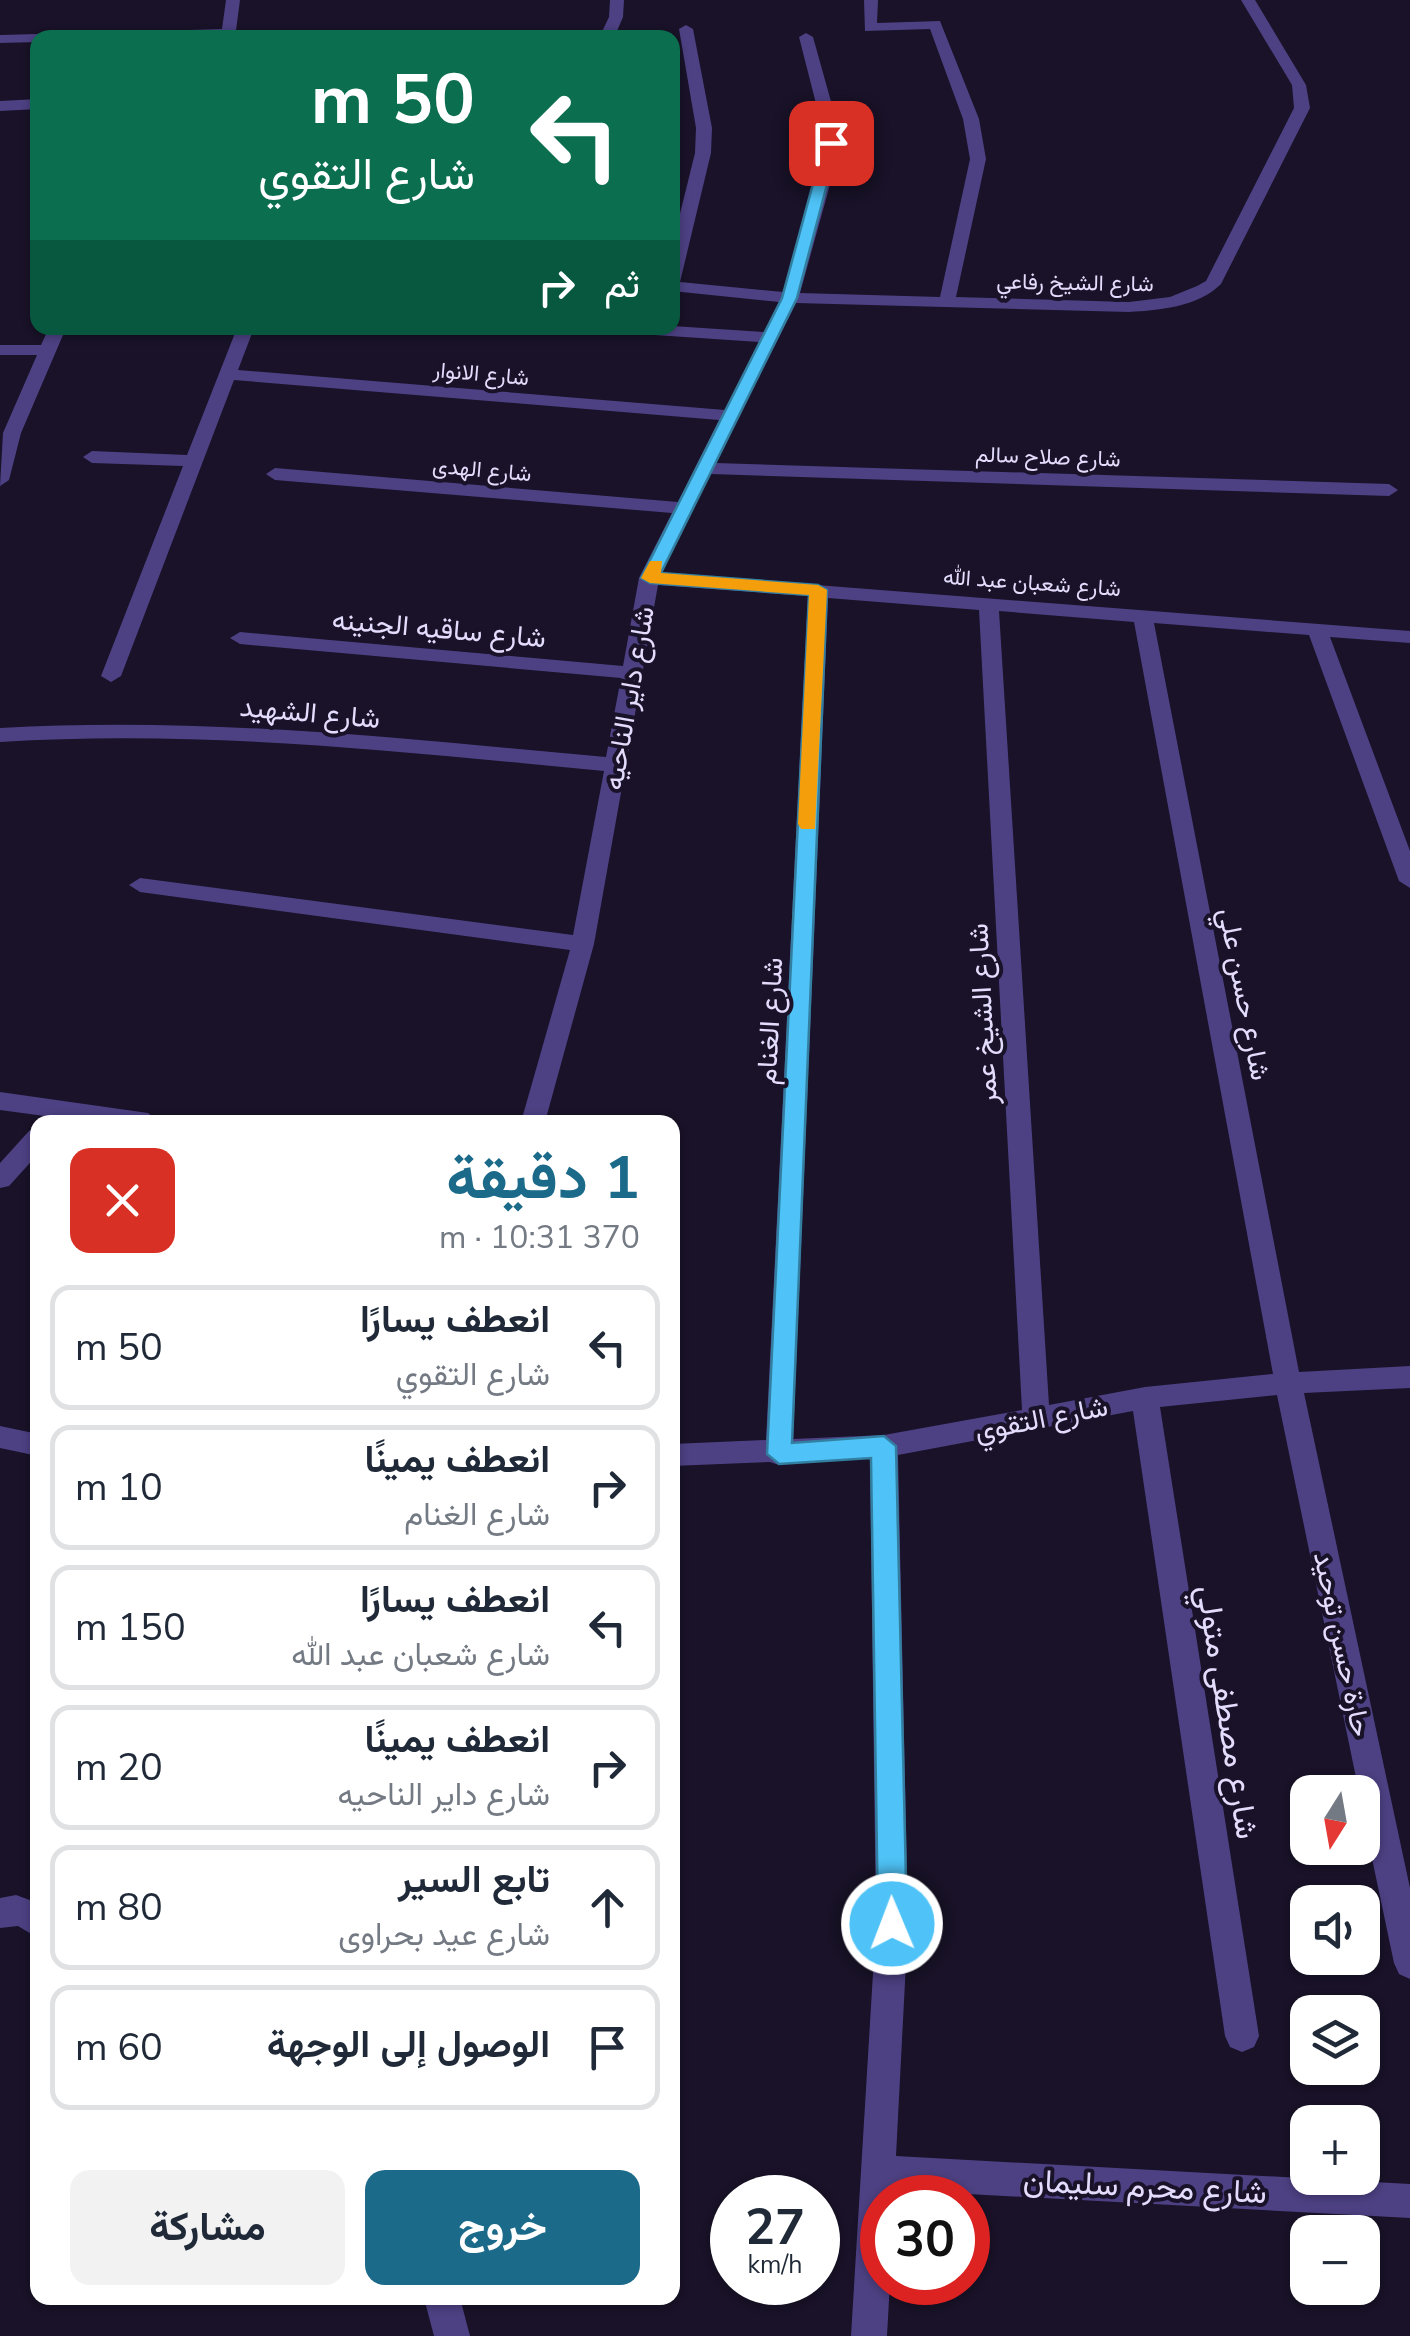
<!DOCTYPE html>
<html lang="ar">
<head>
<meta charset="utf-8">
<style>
  :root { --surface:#fff; --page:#f2f2f3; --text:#1f2937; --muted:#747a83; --line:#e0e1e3; --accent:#1b6a89 }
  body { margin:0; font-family:"Nunito Sans",Vazirmatn,sans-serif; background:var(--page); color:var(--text); direction:rtl; height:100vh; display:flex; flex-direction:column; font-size:38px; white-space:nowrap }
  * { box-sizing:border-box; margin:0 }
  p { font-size:32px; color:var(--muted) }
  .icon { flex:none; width:55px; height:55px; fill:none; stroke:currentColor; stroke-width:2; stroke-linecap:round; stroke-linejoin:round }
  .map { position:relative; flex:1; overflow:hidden; direction:ltr }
  .panel { position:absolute; left:30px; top:1115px; width:650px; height:1190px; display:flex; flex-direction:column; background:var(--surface); border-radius:20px; box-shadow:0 2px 8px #0004; direction:rtl }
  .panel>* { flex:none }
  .hud { position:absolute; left:30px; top:30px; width:650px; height:305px; border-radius:20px; box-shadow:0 2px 8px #0004; direction:rtl; background:#0b6e4f; color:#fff; overflow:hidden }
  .needle { width:65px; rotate:191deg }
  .tools { position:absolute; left:1290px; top:1775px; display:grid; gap:20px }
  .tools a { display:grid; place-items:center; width:90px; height:90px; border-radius:20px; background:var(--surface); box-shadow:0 2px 8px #0004; font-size:50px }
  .speed { position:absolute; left:710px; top:2175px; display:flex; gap:20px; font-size:50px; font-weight:700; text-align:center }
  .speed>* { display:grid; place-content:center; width:130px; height:130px; border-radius:50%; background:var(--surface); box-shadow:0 2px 8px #0004; line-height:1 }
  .speed small { font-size:25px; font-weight:400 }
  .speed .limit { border:15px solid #d22; background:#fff; color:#111 }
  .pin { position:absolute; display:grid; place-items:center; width:85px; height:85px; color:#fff; margin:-42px; border-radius:20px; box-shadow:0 5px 15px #0006 }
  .me { position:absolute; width:110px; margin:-55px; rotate:359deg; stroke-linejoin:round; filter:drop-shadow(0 0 8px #0008) }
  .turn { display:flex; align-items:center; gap:35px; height:210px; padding:0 40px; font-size:45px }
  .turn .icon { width:130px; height:130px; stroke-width:2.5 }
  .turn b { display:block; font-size:70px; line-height:85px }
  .then { display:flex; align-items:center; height:95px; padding:0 40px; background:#0003; gap:20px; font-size:38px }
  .round { display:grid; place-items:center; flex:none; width:105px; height:105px; border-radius:20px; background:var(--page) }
  .overview { display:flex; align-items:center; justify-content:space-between; height:170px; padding:0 40px }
  h1 { font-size:60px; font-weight:700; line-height:75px; color:var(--accent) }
  .action { display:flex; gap:20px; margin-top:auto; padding:20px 40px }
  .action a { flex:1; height:115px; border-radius:20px; background:var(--accent); color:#fff; font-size:40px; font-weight:700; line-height:115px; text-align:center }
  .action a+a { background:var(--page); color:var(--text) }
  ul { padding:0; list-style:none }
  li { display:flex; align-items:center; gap:30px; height:125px; margin:0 20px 15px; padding:0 20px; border:5px solid var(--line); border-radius:20px }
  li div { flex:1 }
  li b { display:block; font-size:38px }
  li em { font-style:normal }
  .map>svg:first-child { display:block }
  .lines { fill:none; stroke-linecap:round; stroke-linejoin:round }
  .minor { fill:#4d4183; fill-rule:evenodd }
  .route { fill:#4fc3f7; stroke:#337fa1; stroke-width:2.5 }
  .slow { fill:#f59e0b }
  .labels { text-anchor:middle; stroke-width:8; stroke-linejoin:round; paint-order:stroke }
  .far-street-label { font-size:22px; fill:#e4dcfc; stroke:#191228 }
  .street-label { font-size:28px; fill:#e4dcfc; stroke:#191228 }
  .near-street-label { font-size:32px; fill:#e4dcfc; stroke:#191228 }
</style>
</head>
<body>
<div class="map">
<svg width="1410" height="2336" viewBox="0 0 1410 2336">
  <rect width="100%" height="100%" fill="#191228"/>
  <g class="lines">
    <!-- minor -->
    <g class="minor">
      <path d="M226,0H240L235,38H57L64,34L222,29Z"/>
      <path d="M610,0H624L623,17L614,38H599L609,17Z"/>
      <path d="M864,0H878L877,23L940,21L979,119L986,159L956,297L1129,302L1170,297L1197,286L1206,281L1294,108L1292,85L1241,0H1255L1306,85L1310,108L1221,284C1198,307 1160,310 1129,312L796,303L716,463L1389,484L1398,490L1389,496L711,474L661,573L1410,631V643L1330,637L1410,851V888L1399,881L1309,635L1154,623L1299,1372L1410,1366V1388L1304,1393L1410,1888V1979L1399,1974L1394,1963L1362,1811V1792H1359L1277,1395L1160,1407L1259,2036L1254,2047L1242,2052L1230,2047L1225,2036L1133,1411L898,1455L908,1924L896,2156L1410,2184V2218L894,2190V2198H882V2282H890L887,2336H851L876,1924L870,1458L789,1461L779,1465L770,1462L672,1466V1444L766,1440L808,596L658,585L594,944L545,1122H521L570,950L140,892L129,885L140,878L573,935L604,771C402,752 203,729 0,742V728C204,716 404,739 606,757L621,678L240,644L230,638L240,632L623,666L639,578L672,513L275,480L266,474L275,468L678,502L719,420L234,380L121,676L111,682L101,676L183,466L92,463L83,457L92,451L187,455L237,328H254L238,370L725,410L759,342L625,333L616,328L672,326L764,332L779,302L672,291V246L695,153L696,128L679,29L686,25L693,29L712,128L711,153L680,282L783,292L820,163L821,123L799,37L806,33L813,37L837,123L836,163L800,293L940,297L970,159L963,119L930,29L865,31ZM828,598L979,610L1022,1410L884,1435L793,1439ZM999,611L1134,622L1273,1374L1145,1387L1049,1405Z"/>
      <path d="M0,35L38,34L45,38H38V42L0,43Z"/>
      <path d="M38,99V109L0,111V101Z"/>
      <path d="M49,328H66L21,433L9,480L0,486L3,433L37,355H0V345H41Z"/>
      <path d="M0,1092L148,1113L160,1122H89L0,1110Z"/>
      <path d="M38,1128V1154L9,1186L0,1188V1163L29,1131Z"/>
      <path d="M0,1426L38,1434V1456L0,1448Z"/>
      <path d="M16,1895L38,1903V1938L18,1926L0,1928V1898Z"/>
      <path d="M424,2298H460L470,2336H434Z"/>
    </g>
  </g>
  <!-- route -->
  <path class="route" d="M831,139L838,143L797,298L661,573L818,585L827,590L792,1443L884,1436L896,1446L907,1924L903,1934L892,1938L882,1934L878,1924L871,1458L779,1464L767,1454L809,595L650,583L641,578L782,298L824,143Z"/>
  <!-- slow -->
  <path class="slow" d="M650,561H662L661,573L818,585L827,590L815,829H801L798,824L809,595L650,583L641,578Z"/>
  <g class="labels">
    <!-- far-street labels -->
    <g class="far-street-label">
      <text transform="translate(1075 282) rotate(1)" y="8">شارع الشيخ رفاعي</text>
      <text transform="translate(481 373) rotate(5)" y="8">شارع الانوار</text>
      <text transform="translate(1048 456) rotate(2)" y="8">شارع صلاح سالم</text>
      <text transform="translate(482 469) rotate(5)" y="8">شارع الهدى</text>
      <text transform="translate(1032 582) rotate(4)" y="8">شارع شعبان عبد الله</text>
    </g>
    <!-- street labels -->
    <g class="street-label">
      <text transform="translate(439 628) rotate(5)" y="10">شارع ساقيه الجنينه</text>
      <text transform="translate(628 698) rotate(-80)" y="10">شارع داير الناحيه</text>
      <text transform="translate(310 712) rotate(5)" y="10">شارع الشهيد</text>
      <text transform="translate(1245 994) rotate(79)" y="10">شارع حسن علي</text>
      <text transform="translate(982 1014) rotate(-93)" y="10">شارع الشيخ عمر</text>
      <text transform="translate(769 1021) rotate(-87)" y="10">شارع الغنام</text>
      <text transform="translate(1041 1418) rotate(-11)" y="10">شارع التقوي</text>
      <text transform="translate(1343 1644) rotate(78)" y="10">حارة حسن توحيد</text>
    </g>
    <!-- near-street labels -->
    <g class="near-street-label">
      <text transform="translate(1228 1712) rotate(81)" y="11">شارع مصطفى متولي</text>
      <text transform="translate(1145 2186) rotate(3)" y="11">شارع محرم سليمان</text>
    </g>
  </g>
</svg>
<div class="tools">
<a><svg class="needle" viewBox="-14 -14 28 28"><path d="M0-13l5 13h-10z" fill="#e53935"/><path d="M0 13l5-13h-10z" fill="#747a83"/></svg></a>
<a><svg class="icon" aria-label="sound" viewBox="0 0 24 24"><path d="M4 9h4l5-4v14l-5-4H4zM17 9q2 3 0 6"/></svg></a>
<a><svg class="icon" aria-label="layers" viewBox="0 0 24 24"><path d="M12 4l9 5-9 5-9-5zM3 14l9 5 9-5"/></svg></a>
<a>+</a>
<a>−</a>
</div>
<div class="speed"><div>27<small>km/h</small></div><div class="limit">30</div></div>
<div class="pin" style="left:831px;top:143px;background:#d93025"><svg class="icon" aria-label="arrive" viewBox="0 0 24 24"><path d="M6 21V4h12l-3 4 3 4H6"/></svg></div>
<svg class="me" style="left:892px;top:1924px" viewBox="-20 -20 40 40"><circle r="17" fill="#4fc3f7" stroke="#fff" stroke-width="3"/><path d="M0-11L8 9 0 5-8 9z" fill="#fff"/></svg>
<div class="hud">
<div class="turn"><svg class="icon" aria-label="left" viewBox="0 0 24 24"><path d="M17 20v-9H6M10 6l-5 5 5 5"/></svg><div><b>50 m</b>شارع التقوي</div></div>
<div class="then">ثم<svg class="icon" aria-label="right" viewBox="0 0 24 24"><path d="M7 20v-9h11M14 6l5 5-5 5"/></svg></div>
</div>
<section class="panel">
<div class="overview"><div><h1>1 دقيقة</h1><p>370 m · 10:31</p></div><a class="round" style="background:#d93025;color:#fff"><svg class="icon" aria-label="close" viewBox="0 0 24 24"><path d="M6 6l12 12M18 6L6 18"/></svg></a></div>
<ul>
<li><svg class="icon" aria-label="left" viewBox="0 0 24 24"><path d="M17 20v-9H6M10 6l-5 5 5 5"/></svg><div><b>انعطف يسارًا</b><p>شارع التقوي</p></div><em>50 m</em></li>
<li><svg class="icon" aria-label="right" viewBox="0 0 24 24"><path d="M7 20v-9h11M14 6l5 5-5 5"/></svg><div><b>انعطف يمينًا</b><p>شارع الغنام</p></div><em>10 m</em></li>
<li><svg class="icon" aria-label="left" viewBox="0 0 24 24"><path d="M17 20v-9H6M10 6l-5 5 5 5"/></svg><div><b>انعطف يسارًا</b><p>شارع شعبان عبد الله</p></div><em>150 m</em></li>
<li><svg class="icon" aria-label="right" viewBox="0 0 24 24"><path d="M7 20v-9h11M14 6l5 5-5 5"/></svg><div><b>انعطف يمينًا</b><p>شارع داير الناحيه</p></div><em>20 m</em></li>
<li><svg class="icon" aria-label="ahead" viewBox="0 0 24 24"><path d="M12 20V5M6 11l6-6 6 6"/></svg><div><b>تابع السير</b><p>شارع عيد بحراوى</p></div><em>80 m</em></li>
<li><svg class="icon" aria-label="arrive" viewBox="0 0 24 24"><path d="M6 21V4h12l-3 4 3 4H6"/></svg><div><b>الوصول إلى الوجهة</b></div><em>60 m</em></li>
</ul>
<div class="action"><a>خروج</a><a>مشاركة</a></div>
</section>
</div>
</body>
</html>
